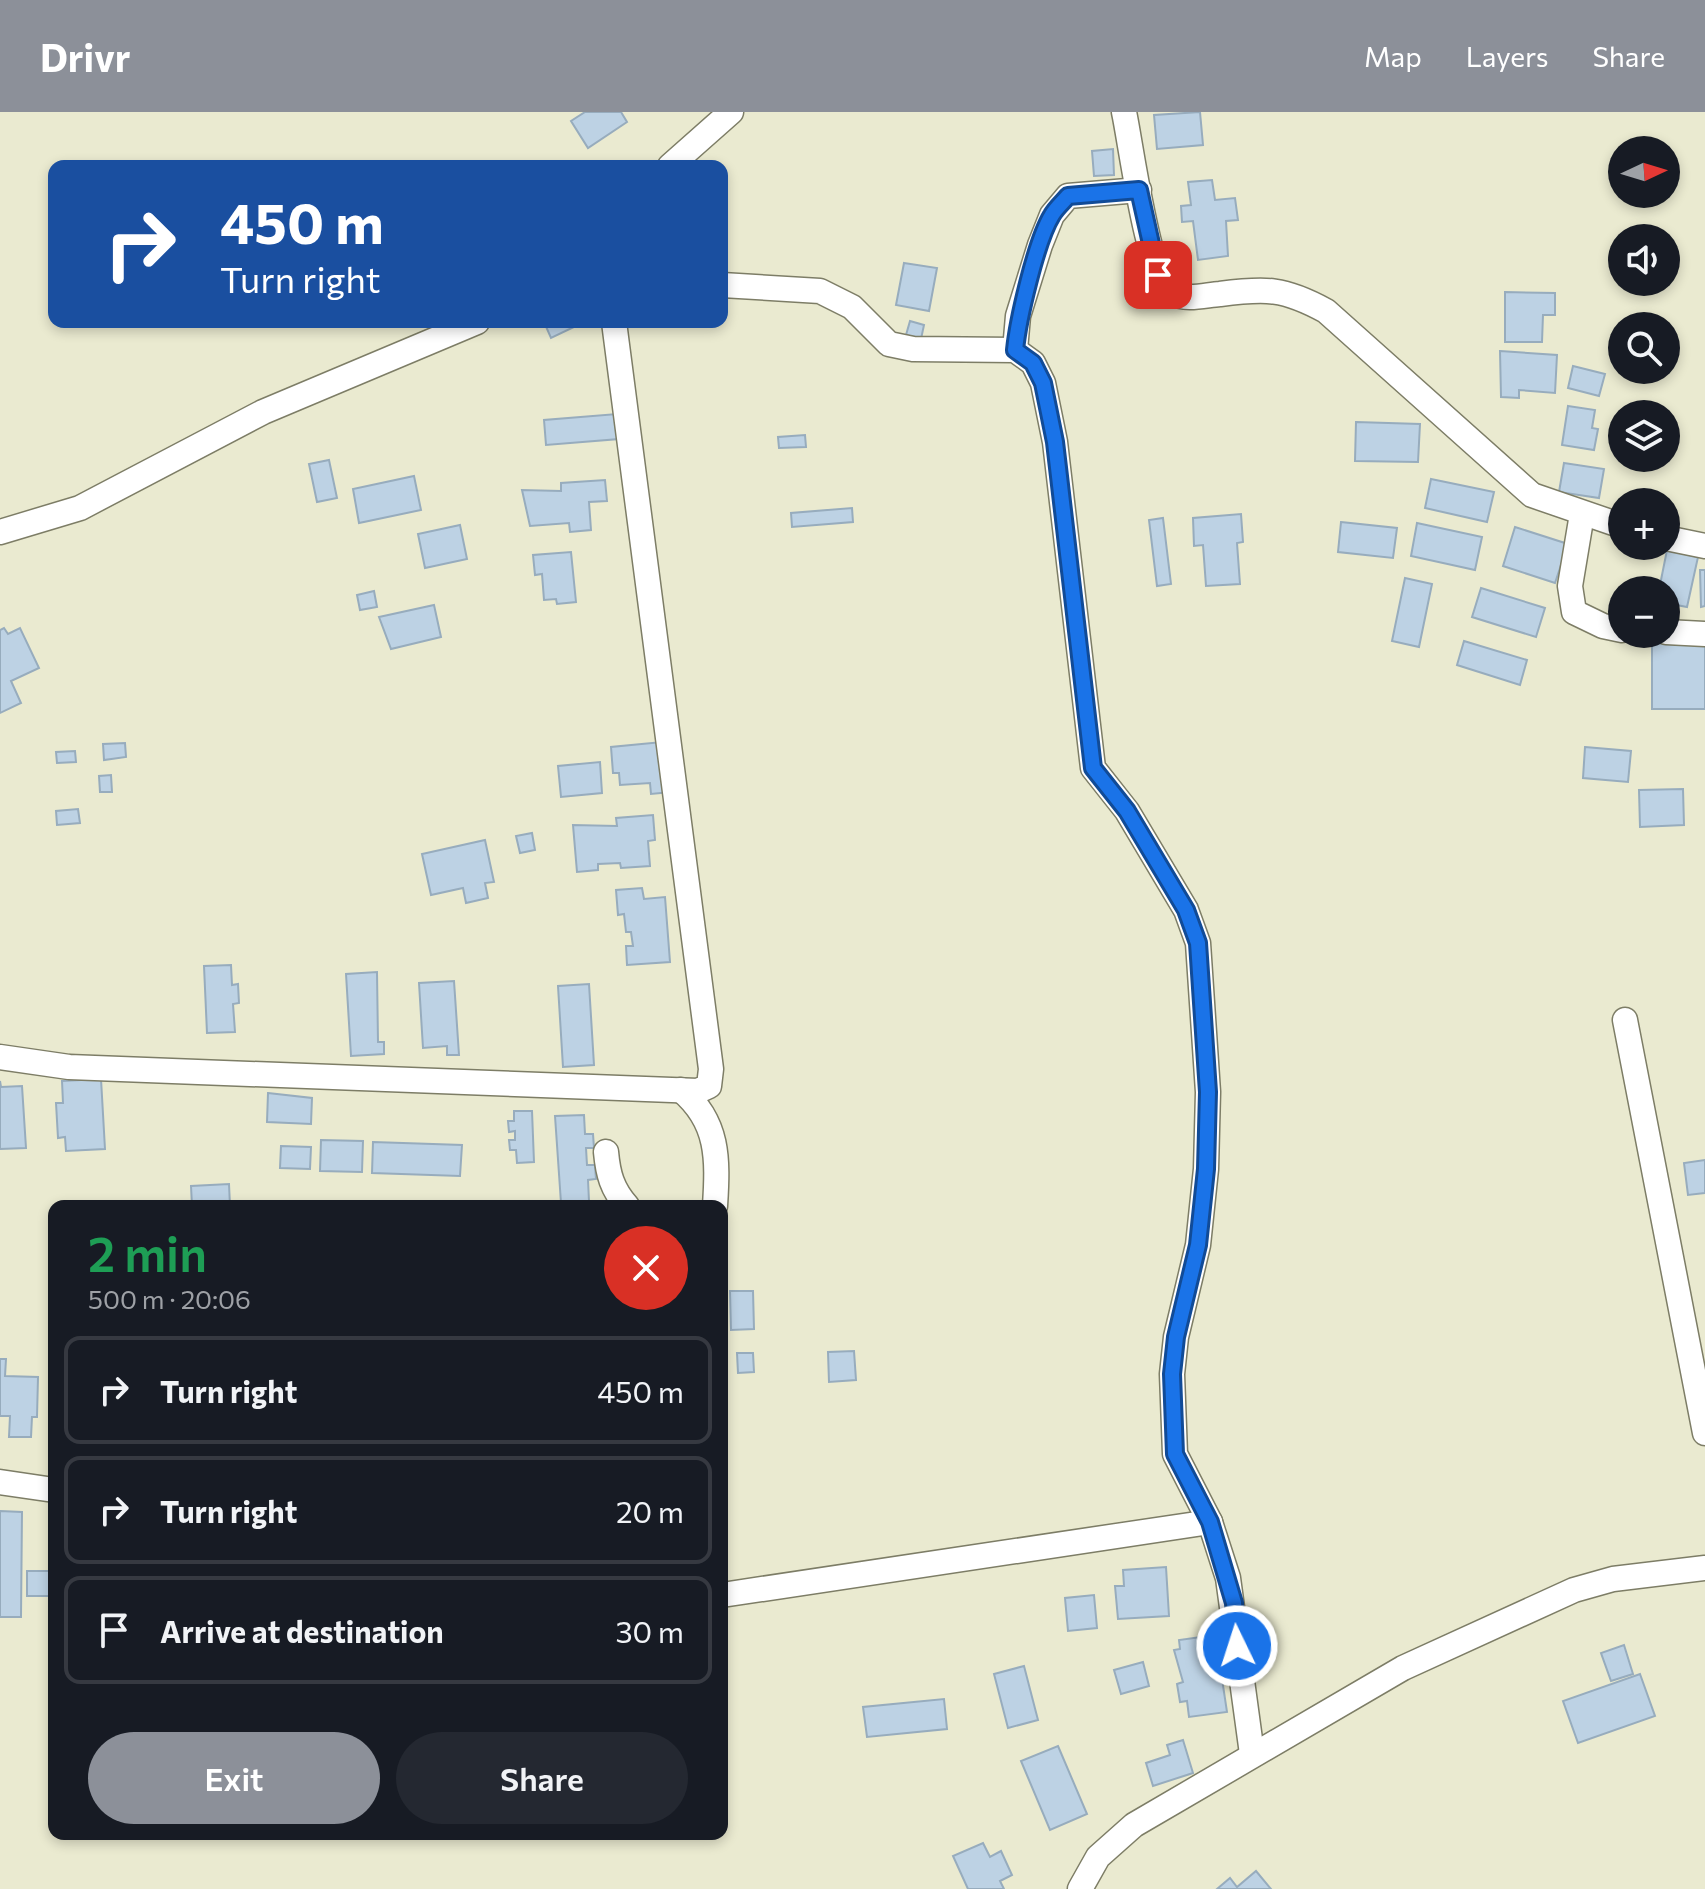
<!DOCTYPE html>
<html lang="en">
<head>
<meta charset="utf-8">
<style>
  :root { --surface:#171b24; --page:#242831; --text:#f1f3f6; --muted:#9ea1a6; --line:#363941; --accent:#8c9099 }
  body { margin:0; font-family:Commissioner,sans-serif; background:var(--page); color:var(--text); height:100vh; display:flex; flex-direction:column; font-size:30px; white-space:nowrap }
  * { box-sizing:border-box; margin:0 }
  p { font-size:26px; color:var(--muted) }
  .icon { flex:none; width:44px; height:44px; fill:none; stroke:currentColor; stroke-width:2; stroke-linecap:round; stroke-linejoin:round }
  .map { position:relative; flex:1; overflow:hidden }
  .sheet { position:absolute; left:48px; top:1088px; width:680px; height:640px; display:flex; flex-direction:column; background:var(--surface); border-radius:16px; box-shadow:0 4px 12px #0003 }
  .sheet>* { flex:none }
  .guide { position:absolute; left:48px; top:48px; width:680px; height:168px; border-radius:16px; box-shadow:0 4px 12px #0003; background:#1a4fa0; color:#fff; overflow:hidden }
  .needle { width:52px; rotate:86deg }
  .fabs { position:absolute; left:1608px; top:24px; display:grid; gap:16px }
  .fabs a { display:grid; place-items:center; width:72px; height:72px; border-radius:50%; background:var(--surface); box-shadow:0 4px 12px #0003; font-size:40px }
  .pin { position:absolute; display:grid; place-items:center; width:68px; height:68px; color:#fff; margin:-34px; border-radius:16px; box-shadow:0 4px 12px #0006 }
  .me { position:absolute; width:88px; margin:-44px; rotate:356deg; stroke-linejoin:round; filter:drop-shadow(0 0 6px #0008) }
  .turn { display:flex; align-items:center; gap:28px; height:168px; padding:0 40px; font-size:36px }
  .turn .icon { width:104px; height:104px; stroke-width:2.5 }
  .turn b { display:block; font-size:56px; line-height:68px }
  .round { display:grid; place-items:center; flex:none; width:84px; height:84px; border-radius:42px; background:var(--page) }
  .overview { display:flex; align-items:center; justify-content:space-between; height:136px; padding:0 40px }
  h1 { font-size:48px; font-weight:600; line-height:60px; color:#1e9e55 }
  .cta { display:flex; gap:16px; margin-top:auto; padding:16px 40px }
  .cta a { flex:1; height:92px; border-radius:48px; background:var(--accent); color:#fff; font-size:32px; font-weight:600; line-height:92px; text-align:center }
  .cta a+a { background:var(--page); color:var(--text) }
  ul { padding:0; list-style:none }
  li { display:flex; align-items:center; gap:24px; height:108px; margin:0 16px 12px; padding:0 24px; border:4px solid var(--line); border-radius:16px }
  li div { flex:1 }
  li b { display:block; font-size:30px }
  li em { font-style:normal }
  header { display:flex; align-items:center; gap:48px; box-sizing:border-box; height:112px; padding:0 40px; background:var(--accent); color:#fff }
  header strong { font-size:38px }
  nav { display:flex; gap:44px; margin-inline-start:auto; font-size:28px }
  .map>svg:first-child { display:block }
  .building { fill:#bdd2e4; stroke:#97acbd; stroke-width:2 }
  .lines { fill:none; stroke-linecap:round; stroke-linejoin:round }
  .minor-casing { stroke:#7d7d66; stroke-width:27 }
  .minor { stroke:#fff; stroke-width:24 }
  .route-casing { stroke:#114b97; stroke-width:20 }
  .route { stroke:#1a73e8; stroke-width:14 }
</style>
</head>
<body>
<header>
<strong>Drivr</strong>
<nav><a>Map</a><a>Layers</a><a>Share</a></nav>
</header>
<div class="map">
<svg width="1705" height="1777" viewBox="0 0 1705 1777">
  <rect width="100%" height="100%" fill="#eaead0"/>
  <!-- building -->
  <g class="building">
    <path d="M585,0H621L627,10L588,36L571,9Z"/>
    <path d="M1200,0L1203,33L1157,37L1154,3Z"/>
    <path d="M1113,37L1114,63L1094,64L1092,39Z"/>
    <path d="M1212,68L1215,88L1235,86L1238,108L1226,109L1228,144L1198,148L1193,109L1182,110L1181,94L1191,93L1188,70Z"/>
    <path d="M904,151L937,156L929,199L896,193Z"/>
    <path d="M1505,180L1555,181V203H1543L1542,230H1505Z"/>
    <path d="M910,209L924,213L921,227L906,223Z"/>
    <path d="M544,210H574L576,214L551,226Z"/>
    <path d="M1500,239L1557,243L1555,281L1519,278V286L1501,285Z"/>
    <path d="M1573,254L1605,262L1599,284L1568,276Z"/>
    <path d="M1568,294L1595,298L1592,316L1598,317L1594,338L1562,333Z"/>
    <path d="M617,302L619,327L546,333L544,308Z"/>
    <path d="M1356,310L1420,312L1418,350L1355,349Z"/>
    <path d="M805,323L806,335L779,336L778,325Z"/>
    <path d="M329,348L337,386L317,390L309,352Z"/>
    <path d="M1564,351L1604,357L1599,386L1559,380Z"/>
    <path d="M414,364L421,398L359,411L353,377Z"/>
    <path d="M1431,367L1494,380L1487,410L1425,396Z"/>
    <path d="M605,368L607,389L589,390L591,418L570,420L569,411L530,414L522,378L561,379V371Z"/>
    <path d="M852,396L853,410L792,415L791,401Z"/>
    <path d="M1241,402L1243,430L1237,431L1240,472L1206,474L1203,433L1194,434L1193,406Z"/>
    <path d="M1163,406L1171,472L1157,474L1149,408Z"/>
    <path d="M1341,410L1397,416L1393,446L1338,440Z"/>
    <path d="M1417,411L1482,425L1475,458L1411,444Z"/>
    <path d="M460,413L467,447L425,456L418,422Z"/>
    <path d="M1515,415L1568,432L1555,471L1503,454Z"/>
    <path d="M1667,438L1698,445L1687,495L1666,491V478H1659Z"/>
    <path d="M571,440L576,490L557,492L556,487L544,488L542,462L535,463L533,443Z"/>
    <path d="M1700,458H1705V494L1701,495Z"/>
    <path d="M1405,466L1432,472L1419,535L1392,529Z"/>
    <path d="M1481,476L1545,496L1536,525L1472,505Z"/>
    <path d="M374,479L377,495L360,498L357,483Z"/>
    <path d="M434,493L441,525L391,537L379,505Z"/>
    <path d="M4,516L8,522L20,516L39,556L11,569L21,591L0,601V518Z"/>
    <path d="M1464,529L1527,548L1520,573L1457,553Z"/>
    <rect x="1652" y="530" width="53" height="67"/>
    <path d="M662,630L671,680L651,682L650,671L620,673L619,661H613L611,635Z"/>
    <path d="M125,631L126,645L104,648L103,632Z"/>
    <path d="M1585,635L1631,639L1628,670L1583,666Z"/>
    <path d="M75,639L76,650L57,651L56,640Z"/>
    <path d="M600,650L602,681L561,685L558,654Z"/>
    <path d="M111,663L112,680H100L99,664Z"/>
    <path d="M1683,677L1684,713L1640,715L1639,678Z"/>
    <path d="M78,697L80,711L57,713L56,699Z"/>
    <path d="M653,703L655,728L648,729L650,754L621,756L620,751L598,752V758L577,760L573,713L617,714L616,706Z"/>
    <path d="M532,721L535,738L520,741L516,724Z"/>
    <path d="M485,728L494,770L485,771L488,786L466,791L463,776L431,783L422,742Z"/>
    <path d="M642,776L644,787L665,785L670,850L627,853L626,834H633L631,820H626L624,802L618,803L616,778Z"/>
    <path d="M231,853L232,873L238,872L239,891L233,892L235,920L207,921L204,854Z"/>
    <path d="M377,860L378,930H384V942L351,944L346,862Z"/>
    <path d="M454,869L459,943H447V934L423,936L419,871Z"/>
    <path d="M589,872L594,953L563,955L558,874Z"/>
    <path d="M101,967L105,1037L66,1039L65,1025L58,1026L56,991H63L62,969Z"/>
    <path d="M0,969L1,975L22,974L26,1036L0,1037Z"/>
    <path d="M268,981L312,986L311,1012L267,1010Z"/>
    <path d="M514,999H532L534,1050L517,1051L516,1038H510L509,1028H515V1019L509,1020L508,1009H514Z"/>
    <path d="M584,1003L585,1022H593L594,1036H586L587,1053H595L596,1067L588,1068L589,1089L561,1091L555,1004Z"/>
    <path d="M321,1028L363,1029L362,1060L320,1059Z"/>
    <path d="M373,1030L462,1033L460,1064L372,1061Z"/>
    <path d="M281,1034L311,1035L310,1057L280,1056Z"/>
    <path d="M1705,1048V1081L1688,1083L1684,1051Z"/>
    <path d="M229,1072L230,1094H192L191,1074Z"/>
    <path d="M730,1179H753L754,1217L731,1218Z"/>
    <path d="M854,1239L856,1268L829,1270L828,1240Z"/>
    <path d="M737,1241H753L754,1260L738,1261Z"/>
    <path d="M0,1247H6L5,1264L38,1265L37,1305H32L31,1325H9L10,1304H0Z"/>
    <path d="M0,1399L22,1400L21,1505H0Z"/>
    <path d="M1166,1455L1169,1504L1118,1507L1115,1474H1124L1123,1458Z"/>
    <rect x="27" y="1459" width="27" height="25"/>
    <path d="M1094,1483L1097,1516L1068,1519L1065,1486Z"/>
    <path d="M1216,1523L1218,1539L1209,1540L1212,1562L1221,1560L1227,1600L1189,1605L1187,1589L1180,1590L1177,1572L1183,1570L1174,1538L1180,1537L1179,1528Z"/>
    <path d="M1624,1533L1633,1562L1611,1569L1601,1541Z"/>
    <path d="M1143,1550L1149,1574L1121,1582L1114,1558Z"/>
    <path d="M1024,1554L1038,1608L1008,1616L994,1562Z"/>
    <path d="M1640,1562L1655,1604L1578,1631L1563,1589Z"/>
    <path d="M944,1587L947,1617L867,1625L863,1595Z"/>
    <path d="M1183,1628L1193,1661L1153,1674L1146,1651L1170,1643L1167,1633Z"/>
    <path d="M1058,1634L1087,1702L1050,1718L1021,1649Z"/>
    <path d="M983,1731L990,1745L1001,1739L1012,1763L1000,1769L1004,1777H968L953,1744Z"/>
    <path d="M1256,1759L1271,1777H1217L1230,1766L1237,1775Z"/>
  </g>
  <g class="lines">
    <!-- minor casing -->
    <g class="minor-casing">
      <g id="minor">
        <path d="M1124,0C1131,32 1148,168 1172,181C1187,189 1205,183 1220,182C1266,176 1284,176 1326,199L1532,383L1622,414"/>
        <path d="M670,54L731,0"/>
        <path d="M722,173L820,179L852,195L889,232L913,237L1015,238L1033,251L1043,271L1055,330L1093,656L1127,699L1186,798L1198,831L1208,980L1206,1057L1198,1133L1176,1225L1172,1262L1175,1342L1210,1410L1228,1466L1252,1642"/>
        <path d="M1015,238L1018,204L1040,133L1052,103L1068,84L1139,78"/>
        <path d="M1582,402L1570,474L1574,500L1603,514L1622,518"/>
        <path d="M0,420L80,396L263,300L477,210"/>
        <path d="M1666,426L1705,434"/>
        <path d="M1666,520L1705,522"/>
        <path d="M1625,908L1705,1321"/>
        <path d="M0,945L69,955L698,979L709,974L711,957L614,210"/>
        <path d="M681,978C719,1010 718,1047 715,1094"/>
        <path d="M606,1040C608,1062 612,1077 627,1094"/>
        <path d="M0,1370L54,1378"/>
        <path d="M722,1483L1210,1410"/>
        <path d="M1080,1777L1098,1745L1134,1713L1403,1556L1574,1478L1613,1467L1705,1456"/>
      </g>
    </g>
    <!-- minor -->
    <use href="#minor" class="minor"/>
  </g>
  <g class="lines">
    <!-- route casing -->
    <g class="route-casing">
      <path id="route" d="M1158,163L1139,78L1068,84C1063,90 1056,96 1052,103C1036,129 1018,208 1015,238L1033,251L1043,271L1055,330L1093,656L1127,699L1186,798L1198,831L1208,980L1206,1057L1198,1133L1176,1225L1172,1262L1175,1342L1210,1410L1234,1491L1237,1534"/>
    </g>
    <!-- route -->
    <use href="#route" class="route"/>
  </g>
</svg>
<div class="fabs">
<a><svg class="needle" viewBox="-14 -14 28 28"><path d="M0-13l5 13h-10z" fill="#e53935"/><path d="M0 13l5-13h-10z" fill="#9ea1a6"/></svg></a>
<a><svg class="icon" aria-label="sound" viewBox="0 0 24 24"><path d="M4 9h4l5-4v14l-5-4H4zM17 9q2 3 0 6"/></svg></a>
<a><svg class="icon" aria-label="search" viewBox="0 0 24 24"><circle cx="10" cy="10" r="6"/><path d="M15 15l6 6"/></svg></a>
<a><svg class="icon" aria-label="layers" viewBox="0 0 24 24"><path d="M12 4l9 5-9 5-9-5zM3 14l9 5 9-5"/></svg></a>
<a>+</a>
<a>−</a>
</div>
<div class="pin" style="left:1158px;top:163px;background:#d93025"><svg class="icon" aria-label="arrive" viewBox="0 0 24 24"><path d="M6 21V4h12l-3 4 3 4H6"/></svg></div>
<svg class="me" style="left:1237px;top:1534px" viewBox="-20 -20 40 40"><circle r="17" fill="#1a73e8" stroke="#fff" stroke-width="3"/><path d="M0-11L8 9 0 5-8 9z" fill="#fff"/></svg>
<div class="guide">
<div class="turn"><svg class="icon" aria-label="right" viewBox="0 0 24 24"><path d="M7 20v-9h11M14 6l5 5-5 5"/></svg><div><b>450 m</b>Turn right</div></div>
</div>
<section class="sheet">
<div class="overview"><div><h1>2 min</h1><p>500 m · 20:06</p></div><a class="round" style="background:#d93025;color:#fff"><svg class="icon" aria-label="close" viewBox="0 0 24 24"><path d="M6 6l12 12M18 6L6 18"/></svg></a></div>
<ul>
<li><svg class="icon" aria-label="right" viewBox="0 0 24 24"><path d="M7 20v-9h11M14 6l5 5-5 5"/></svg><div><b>Turn right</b></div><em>450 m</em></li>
<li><svg class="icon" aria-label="right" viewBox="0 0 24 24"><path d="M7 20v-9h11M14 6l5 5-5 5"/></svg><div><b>Turn right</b></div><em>20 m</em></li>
<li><svg class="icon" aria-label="arrive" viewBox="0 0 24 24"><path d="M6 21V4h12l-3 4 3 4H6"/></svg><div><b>Arrive at destination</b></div><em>30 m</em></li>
</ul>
<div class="cta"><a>Exit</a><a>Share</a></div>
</section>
</div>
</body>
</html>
